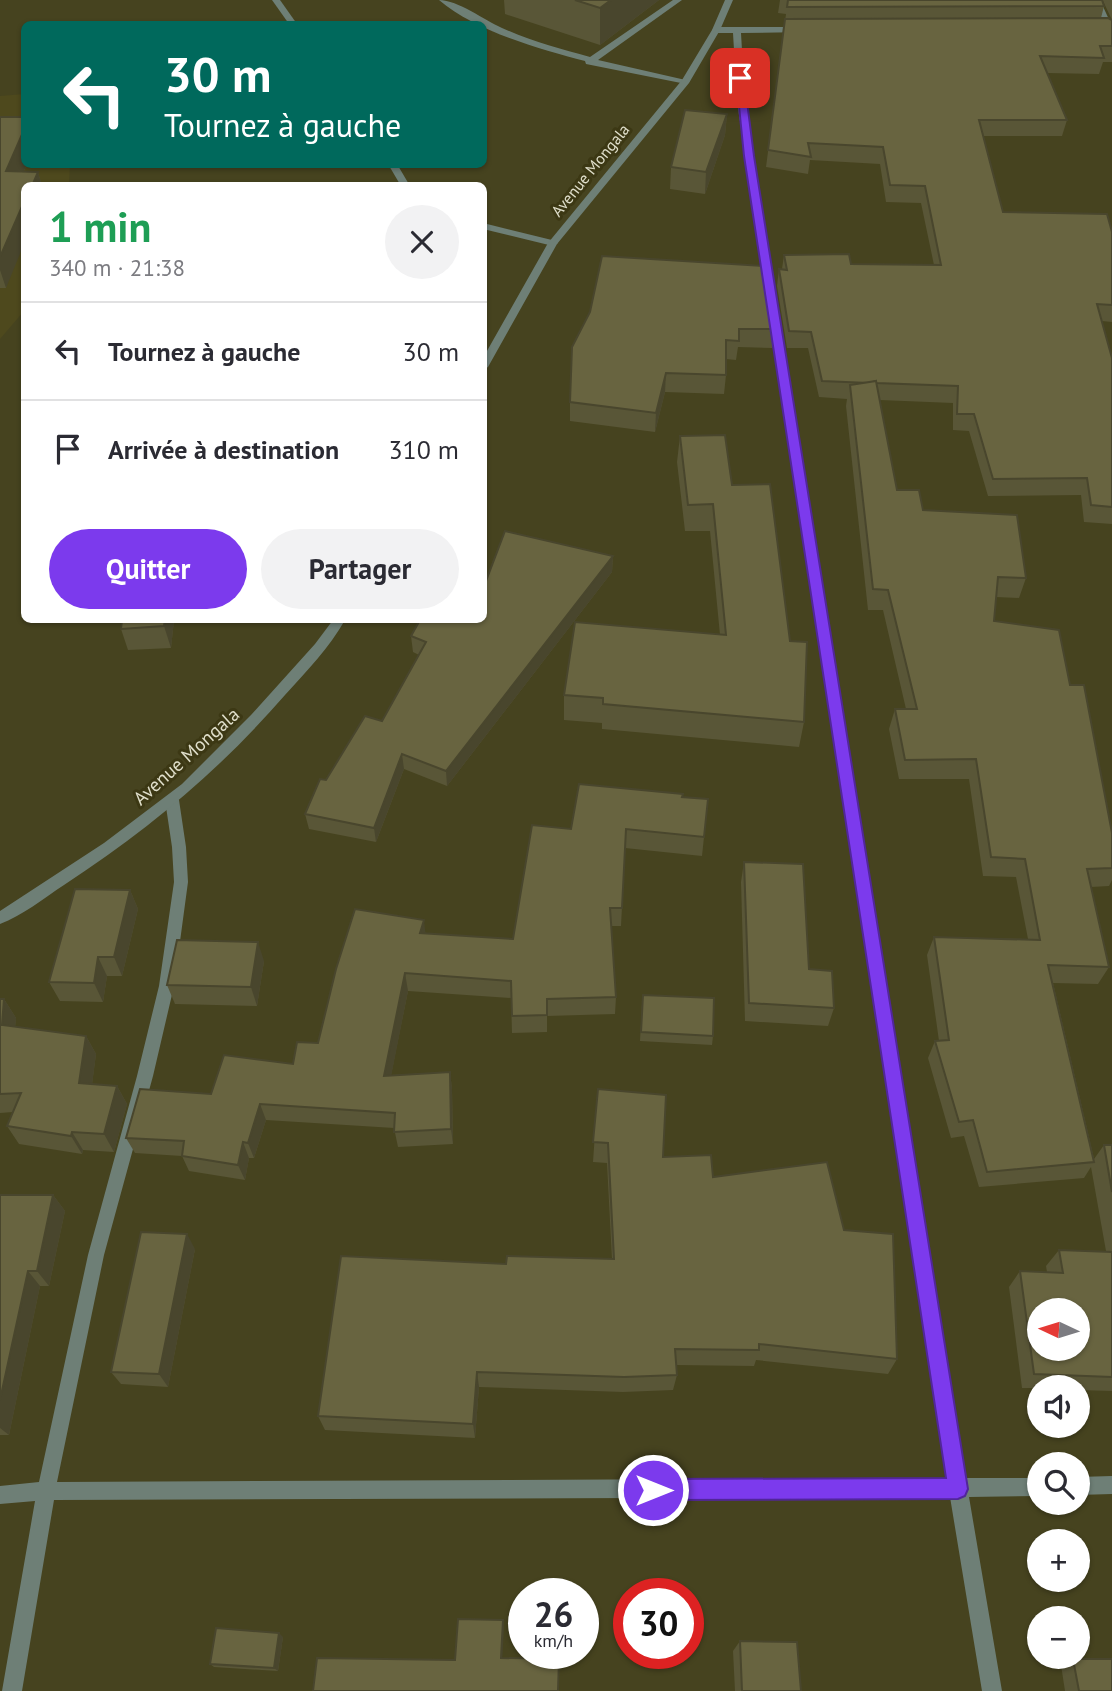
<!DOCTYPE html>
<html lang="fr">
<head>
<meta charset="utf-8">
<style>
  :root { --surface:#fff; --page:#f2f2f3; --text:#2b2b33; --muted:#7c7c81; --line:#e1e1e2; --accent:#7c3aed }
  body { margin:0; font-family:"PT Sans",sans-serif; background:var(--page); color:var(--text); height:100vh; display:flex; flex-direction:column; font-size:26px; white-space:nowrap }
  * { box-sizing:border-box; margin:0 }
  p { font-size:23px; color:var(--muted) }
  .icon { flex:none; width:38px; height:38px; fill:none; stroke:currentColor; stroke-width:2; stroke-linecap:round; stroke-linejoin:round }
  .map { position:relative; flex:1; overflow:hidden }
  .side { position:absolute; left:21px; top:182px; width:466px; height:441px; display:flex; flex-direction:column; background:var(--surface); border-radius:10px; box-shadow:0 2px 5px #0004 }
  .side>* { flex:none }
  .top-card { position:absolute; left:21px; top:21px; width:466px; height:147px; border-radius:10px; box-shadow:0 2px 5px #0004; background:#00695c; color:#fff; overflow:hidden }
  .needle { width:46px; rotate:274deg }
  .tools { position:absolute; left:1027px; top:1298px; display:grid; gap:14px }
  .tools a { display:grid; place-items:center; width:63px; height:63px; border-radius:50%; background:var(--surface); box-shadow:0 2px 5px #0004; font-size:35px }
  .speed { position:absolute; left:508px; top:1578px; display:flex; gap:14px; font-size:35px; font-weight:700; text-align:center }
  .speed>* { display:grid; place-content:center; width:91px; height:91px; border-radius:50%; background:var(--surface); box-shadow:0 2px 5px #0004; line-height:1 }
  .speed small { font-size:18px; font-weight:400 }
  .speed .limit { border:10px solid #d22; background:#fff; color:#111 }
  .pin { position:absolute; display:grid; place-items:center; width:60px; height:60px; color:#fff; margin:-30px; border-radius:14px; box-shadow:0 4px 10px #0006 }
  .me { position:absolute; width:77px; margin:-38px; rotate:90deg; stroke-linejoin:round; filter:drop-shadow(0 0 5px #0008) }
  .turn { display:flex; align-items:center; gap:24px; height:147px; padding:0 28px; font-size:32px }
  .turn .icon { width:91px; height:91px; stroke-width:2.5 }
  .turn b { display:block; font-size:49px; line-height:60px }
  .round { display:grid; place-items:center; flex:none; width:74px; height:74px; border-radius:37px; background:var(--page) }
  .summary { display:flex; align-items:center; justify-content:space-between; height:119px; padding:0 28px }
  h1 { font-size:42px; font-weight:800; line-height:52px; color:#1e9e55 }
  .action { display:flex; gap:14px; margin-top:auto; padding:14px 28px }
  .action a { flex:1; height:80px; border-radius:42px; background:var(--accent); color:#fff; font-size:28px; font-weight:800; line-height:80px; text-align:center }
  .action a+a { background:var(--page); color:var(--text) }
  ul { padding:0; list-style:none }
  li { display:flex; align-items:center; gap:21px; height:98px; padding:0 28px; border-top:2px solid var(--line) }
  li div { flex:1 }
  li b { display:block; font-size:26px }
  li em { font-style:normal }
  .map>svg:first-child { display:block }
  .built { fill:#4e491d }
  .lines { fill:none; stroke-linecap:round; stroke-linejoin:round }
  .service { fill:#6e7f76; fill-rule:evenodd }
  .minor { fill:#6e7f76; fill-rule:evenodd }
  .tertiary { fill:#6e7f76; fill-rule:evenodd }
  .wall { fill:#595637 }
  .shaded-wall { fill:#49462d }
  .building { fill:#686440; stroke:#49462d; stroke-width:2; fill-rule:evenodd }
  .route { fill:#7c3aed; stroke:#51269a; stroke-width:2 }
  .labels { text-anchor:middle; stroke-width:6; stroke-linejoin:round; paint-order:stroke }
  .far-street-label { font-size:16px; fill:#e0dfcb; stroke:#3c3814 }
  .street-label { font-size:19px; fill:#e0dfcb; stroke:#3c3814 }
</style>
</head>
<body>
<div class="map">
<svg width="1112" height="1691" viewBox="0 0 1112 1691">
  <rect width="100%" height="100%" fill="#46431f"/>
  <!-- built -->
  <path class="built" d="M24,94V164L70,165L69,185L24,186V311L0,339V96Z"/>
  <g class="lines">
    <!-- service -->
    <g class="service">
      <path d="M272,0H280L297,24H289Z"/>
      <path d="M439,0C458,0 484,20 502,28C531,41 560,49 590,57L673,0H682L598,60L690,81L686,84L586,64L585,61C539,49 475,31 439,0Z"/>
      <path d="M388,164H397L410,186H401Z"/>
      <path d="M483,223L556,241L558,243L553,246L483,229Z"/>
    </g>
    <!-- minor -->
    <g class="minor">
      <path d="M1092,0H1100L1112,26V38L1108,35Z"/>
      <path d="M803,27L807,30L806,32L741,33L745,102L965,1478H1040V1496L969,1497L1002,1691H982L950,1497L54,1500L22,1691H2L35,1501L0,1504V1486L39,1482L88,1255L137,1076L159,986L174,882L172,847L165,800L167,796H177L179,800L186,847L188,882L174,986L153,1076L104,1255L57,1482L947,1478L737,102L733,33H716L712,30L716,27Z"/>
      <path d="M1112,1476V1494L1078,1495V1477Z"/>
    </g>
    <!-- tertiary -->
    <g class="tertiary">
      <path d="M725,0H733L720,30L689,83L557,244L488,367L483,370V358L548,243L682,80L712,30Z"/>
      <path d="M333,620H345C329,648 307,671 285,695C218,772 149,829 64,885C44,898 22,916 0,924V911L104,843L182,784L251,715L315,644Z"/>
    </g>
  </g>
  <!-- wall -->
  <g class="wall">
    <path d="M504,0H659L600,45L505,14Z"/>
    <path d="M780,0H1102L1104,6L1101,18L1112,20V62H1103L1099,74L1047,73L1067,120L1062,136H983L1003,212L1112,232V322L1102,321L1112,358V524L1084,522L1081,495L988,496L969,431L953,430V403L880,400L897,490L923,510L1026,578L1019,598L996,597L994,621L1070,685L1112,833V880L1109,886L1091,887L1109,967L1098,984L1053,983L1094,1159L1104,1145H1112V1391L1078,1390V1388H1022L1009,1287L1020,1271L1047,1272L1046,1266L1059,1250L1106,1251L1091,1167L1084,1178L979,1187L964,1136L951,1138L928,1058L935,1041H939L927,955L934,937L1028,939L1016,877L983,876L969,779H899L889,729L895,709H906L883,610H868L846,406L847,399L819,397L808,348H787L777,286L779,269H782L784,255L851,264L934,265L921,203L886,202L880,164L810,160L808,174L766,167L786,14L778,13Z"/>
    <path d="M1103,0H1112V20L1103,1Z"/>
    <path d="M727,114L725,135L705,194L670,189L671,167Z"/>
    <path d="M0,117L24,164H27L24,171L38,172L42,186H24L6,288H0Z"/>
    <path d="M590,312L774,329L772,348L738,347L736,360L726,359V375L724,394L665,392L655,432L570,421V402Z"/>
    <path d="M680,436L732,485L790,641L804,722L799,747L602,729V723L564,720V695L720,635L710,531H685L677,462Z"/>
    <path d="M613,556L612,572L447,786L404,769L376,842L309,829L305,814L326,780L382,721L419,655L413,652L411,636Z"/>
    <path d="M174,620L171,648L128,650L121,629Z"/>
    <path d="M683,797L704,837L702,856L625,848L621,926H611L616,997L615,1014L547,1016V1032L512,1033L511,998L408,991L391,1075L450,1072L452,1089L453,1144L398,1147L394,1128L266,1120L254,1158H249L245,1180L189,1171L182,1156L135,1153L126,1138L211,1094L293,1064L318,1043L426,934L513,939L571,829Z"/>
    <path d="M744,862L834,1008L828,1026L745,1021L741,882Z"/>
    <path d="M130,890L138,909L122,976H107L103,1002L60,1001L49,982Z"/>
    <path d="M264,961L257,1006L175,1004L167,985Z"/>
    <path d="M0,999H4L16,1018L15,1027L86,1036L96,1054L92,1084L117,1086L127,1104L114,1152L83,1150L82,1154L19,1144L7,1126L13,1112L0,1113Z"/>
    <path d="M642,1004L713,1036L712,1045L640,1041Z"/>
    <path d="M598,1089L663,1157L844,1230L897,1359L888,1374L756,1360L754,1366L676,1365L677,1375L673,1390L623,1392L479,1387L475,1438L325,1430L318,1416L506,1264L612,1259L607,1163L593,1162Z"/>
    <path d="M0,1195H53L65,1211L49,1286H40L9,1435H0Z"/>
    <path d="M195,1249L168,1387L121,1384L111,1372Z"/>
    <path d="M283,1637L278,1671L214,1667L210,1664Z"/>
    <path d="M740,1641L801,1691H735L733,1651Z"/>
    <path d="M1073,1659L1112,1691H1065L1061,1665Z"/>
  </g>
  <!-- shaded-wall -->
  <g class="shaded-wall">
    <path d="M611,0H659L600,45V8Z"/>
    <path d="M727,114L725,135L705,194L706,172Z"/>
    <path d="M24,130V164H27L13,195L6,171Z"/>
    <path d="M38,172L42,186H32Z"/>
    <path d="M24,202V244L6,288L0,270V257Z"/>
    <path d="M666,373L665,392L655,432L656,413Z"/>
    <path d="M613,556L612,572L447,786L446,771Z"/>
    <path d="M165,620H174L171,648L164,626Z"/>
    <path d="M402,754L404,769L376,842L374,828Z"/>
    <path d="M130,890L138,909L122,976L114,957Z"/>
    <path d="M424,920L426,938L420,933Z"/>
    <path d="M258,942L264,961L257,1006L251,987Z"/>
    <path d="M98,957L107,976L103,1002L94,983Z"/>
    <path d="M405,973L408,991L388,1092L384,1076Z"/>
    <path d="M4,999L16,1018L14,1044L2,1025Z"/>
    <path d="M86,1036L96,1054L90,1101L79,1083Z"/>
    <path d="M450,1072L452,1089L453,1144L451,1129Z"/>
    <path d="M117,1086L127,1104L114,1152L104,1134Z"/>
    <path d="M260,1104L266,1120L254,1158L248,1143Z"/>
    <path d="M72,1132L83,1150L82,1154L71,1136Z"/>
    <path d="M243,1142L249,1158L245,1180L238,1165Z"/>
    <path d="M53,1195L65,1211L49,1286L37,1271Z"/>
    <path d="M187,1234L195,1249L168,1387L159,1374Z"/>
    <path d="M28,1271L40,1286L9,1435L0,1428V1400Z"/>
    <path d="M477,1372L479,1387L475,1438L473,1424Z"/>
    <path d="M503,1620L504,1627L502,1664L501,1658Z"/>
    <path d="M279,1633L283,1637L278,1671L274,1668Z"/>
  </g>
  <!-- building -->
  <g class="building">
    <path d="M575,0H611L600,8Z"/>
    <path d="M788,0H1102L1104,6L787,7Z"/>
    <path d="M1108,18L1112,20V46H1100L1104,58L1040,56L1067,120H979L1003,212L1107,214L1112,232V305L1097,304L1112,358V507L1091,505L1087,478L993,479L974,414H957L958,386L876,383V381L869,383L822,381L811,332L789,331L779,269L787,270L784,255L849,254L851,264L941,265L925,186L890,185L883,147L808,143L811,157L768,150L785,19Z"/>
    <path d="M685,110L727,114L706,172L671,167Z"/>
    <path d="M0,117H24V130L6,171L38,172L32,186H24V202L0,257Z"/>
    <path d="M602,256L765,266L774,329H739V341L726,340V375L666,373L656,413L570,402L572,347L590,312Z"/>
    <path d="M876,381L897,490H919L923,510L1017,515L1026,578L998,577L994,621L1059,630L1070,685H1084L1112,833V868L1087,869L1109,967L1048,965L1094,1162L987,1172L973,1120L959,1122L935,1041L949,1040L934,937L1040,940L1025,859L991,857L976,759L905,760L895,709H917L888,590L873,589L850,385Z"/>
    <path d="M725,435L732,485L770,484L790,641L807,642L804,722L603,704V698L564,695L575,622L726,635L713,504L688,505L680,436Z"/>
    <path d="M505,531L613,556L446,771L402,754L374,828L305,814L320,779L326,780L365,716L382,721L426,642L411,636L420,620H483V589Z"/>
    <path d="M122,620H165L164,626L121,629Z"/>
    <path d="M579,784L683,794L682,797L708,799L704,837L626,829L622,908H610L616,997L547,999V1015L512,1016L511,981L405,973L384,1076L450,1072L451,1129L394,1132L395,1113L260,1104L248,1143L243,1142L238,1165L182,1156L184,1141L126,1138L140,1089L211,1094L224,1055L293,1064L297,1042L318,1043L336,969L355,909L424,920L420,933L513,939L532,825L571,829Z"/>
    <path d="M744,862L803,864L809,969L832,971L834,1008L749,1003Z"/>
    <path d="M75,889L130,890L114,957H98L94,983L49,982Z"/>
    <path d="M177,940L258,942L251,987L167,985Z"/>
    <path d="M643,995L714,998L713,1036L641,1032Z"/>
    <path d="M0,999H4L2,1025L86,1036L79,1083L117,1086L104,1134L72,1132L71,1136L7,1126L21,1093L0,1094Z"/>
    <path d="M598,1089L666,1095L663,1157L711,1155L713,1177L827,1162L844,1230L893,1234L897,1359L759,1344V1350L675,1349L677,1375L624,1377L477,1372L473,1424L318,1416L341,1256L506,1264L507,1256L614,1259L608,1143L593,1142Z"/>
    <path d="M1104,1145H1112V1192Z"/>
    <path d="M0,1195H53L37,1271H28L0,1400Z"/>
    <path d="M141,1232L187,1234L159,1374L111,1372Z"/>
    <path d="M1059,1250L1112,1252V1377L1034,1374L1020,1271L1063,1273ZM1040,1311H1078V1349H1040Z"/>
    <path d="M458,1619L503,1620L501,1658L559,1659L558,1691H313L317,1658L455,1660Z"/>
    <path d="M216,1628L279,1633L274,1668L210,1664Z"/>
    <path d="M740,1641L797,1642L801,1691H742Z"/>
    <path d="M1073,1659H1112V1691H1079Z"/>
  </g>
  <!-- route -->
  <path class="route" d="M736,76L744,78L754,156L968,1489L965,1496L958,1499L653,1500L646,1497L643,1490L646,1482L653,1479L946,1478L744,156Z"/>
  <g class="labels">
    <!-- far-street labels -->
    <g class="far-street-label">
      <text transform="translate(590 170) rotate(-51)" y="6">Avenue Mongala</text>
    </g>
    <!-- street labels -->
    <g class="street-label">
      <text transform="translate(186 756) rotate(-42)" y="7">Avenue Mongala</text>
    </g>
  </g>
</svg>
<div class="tools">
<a><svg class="needle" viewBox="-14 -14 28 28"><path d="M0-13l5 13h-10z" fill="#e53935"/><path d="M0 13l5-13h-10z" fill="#7c7c81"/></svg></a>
<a><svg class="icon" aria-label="sound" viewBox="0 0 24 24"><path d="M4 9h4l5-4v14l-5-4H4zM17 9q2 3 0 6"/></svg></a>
<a><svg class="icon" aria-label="search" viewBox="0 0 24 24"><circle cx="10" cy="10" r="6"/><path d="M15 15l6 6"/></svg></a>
<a>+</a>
<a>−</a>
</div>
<div class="speed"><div>26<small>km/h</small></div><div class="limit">30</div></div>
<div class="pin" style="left:740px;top:78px;background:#d93025"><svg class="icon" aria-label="arrive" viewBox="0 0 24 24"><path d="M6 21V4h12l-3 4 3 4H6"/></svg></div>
<svg class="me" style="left:653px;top:1490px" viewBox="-20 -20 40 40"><circle r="17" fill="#7c3aed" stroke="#fff" stroke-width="3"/><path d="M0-11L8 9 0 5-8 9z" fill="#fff"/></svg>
<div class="top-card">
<div class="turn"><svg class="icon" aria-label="left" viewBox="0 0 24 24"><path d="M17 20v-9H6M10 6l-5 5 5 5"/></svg><div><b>30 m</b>Tournez à gauche</div></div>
</div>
<section class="side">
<div class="summary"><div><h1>1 min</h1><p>340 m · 21:38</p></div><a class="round"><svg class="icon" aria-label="close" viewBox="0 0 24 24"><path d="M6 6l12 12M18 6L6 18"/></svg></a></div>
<ul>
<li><svg class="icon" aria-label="left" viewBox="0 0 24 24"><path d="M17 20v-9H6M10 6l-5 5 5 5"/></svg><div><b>Tournez à gauche</b></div><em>30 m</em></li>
<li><svg class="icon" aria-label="arrive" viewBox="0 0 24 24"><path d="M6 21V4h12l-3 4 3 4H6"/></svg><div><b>Arrivée à destination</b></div><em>310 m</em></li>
</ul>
<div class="action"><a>Quitter</a><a>Partager</a></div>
</section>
</div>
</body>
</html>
